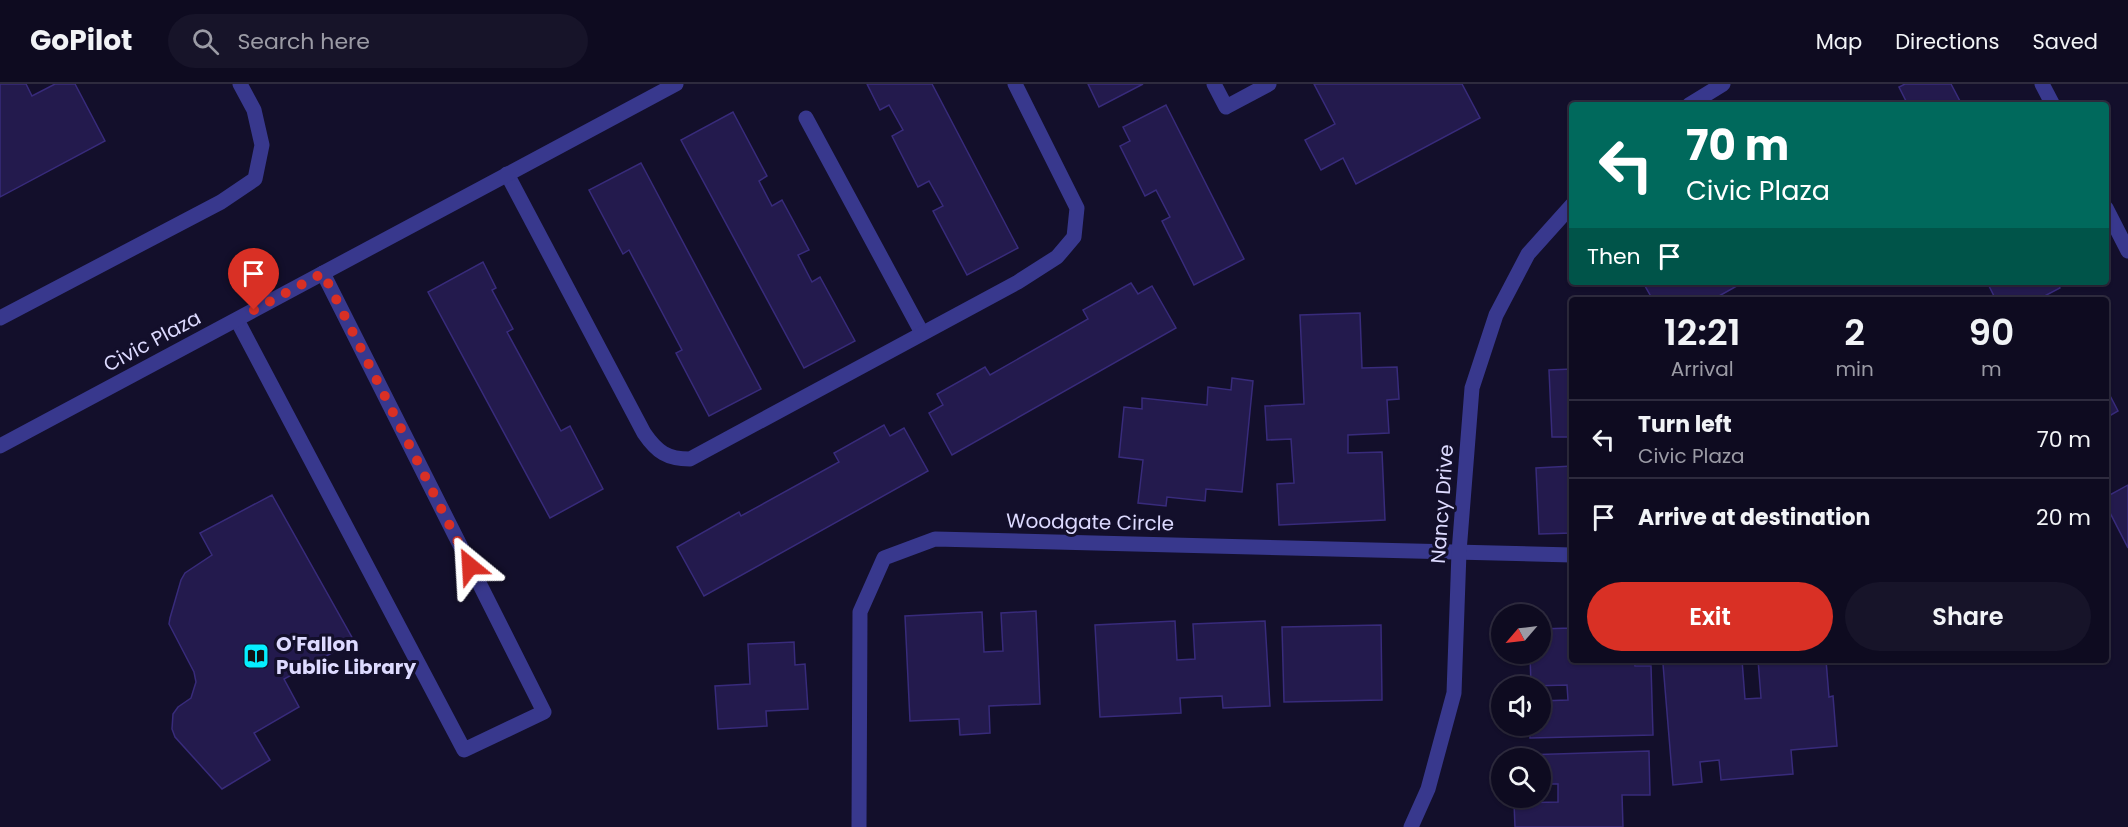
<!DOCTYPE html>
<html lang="en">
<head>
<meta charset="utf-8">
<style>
  :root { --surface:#0e0b20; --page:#171429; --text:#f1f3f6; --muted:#9b9ba5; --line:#2e2b3e; --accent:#d93025 }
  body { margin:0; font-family:Poppins,sans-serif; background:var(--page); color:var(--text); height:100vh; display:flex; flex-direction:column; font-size:22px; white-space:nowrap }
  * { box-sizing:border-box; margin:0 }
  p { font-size:20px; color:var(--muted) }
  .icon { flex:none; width:33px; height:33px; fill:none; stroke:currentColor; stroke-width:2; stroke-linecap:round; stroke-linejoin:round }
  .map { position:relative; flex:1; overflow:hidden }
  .drawer { position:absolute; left:1569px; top:213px; width:540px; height:366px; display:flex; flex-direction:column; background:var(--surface); border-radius:6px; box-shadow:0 2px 4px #0004,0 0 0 2px var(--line) }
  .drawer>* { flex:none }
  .banner { position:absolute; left:1569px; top:18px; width:540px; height:183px; border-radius:6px; box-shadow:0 2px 4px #0004,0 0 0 2px var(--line); background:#00695c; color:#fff; overflow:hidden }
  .needle { width:39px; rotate:242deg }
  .buttons { position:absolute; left:1491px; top:520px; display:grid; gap:12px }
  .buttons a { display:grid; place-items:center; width:60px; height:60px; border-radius:50%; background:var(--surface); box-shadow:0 2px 4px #0004,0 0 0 2px var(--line); font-size:30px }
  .pin { position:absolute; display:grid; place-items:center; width:51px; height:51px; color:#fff; margin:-62px -26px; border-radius:50% 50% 50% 0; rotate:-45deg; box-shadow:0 0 6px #0007 }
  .pin .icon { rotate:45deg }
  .me { position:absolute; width:66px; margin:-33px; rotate:333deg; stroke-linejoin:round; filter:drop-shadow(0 0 4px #0008) }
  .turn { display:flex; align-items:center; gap:21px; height:126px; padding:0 18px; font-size:27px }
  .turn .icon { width:78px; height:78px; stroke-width:2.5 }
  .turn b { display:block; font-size:42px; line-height:51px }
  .then { display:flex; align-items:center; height:57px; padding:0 18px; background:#0003; gap:12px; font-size:22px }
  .eta { display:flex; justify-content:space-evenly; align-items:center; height:102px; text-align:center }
  .eta b { font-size:36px; font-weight:600; line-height:42px }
  .primary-button { display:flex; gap:12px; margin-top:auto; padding:12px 18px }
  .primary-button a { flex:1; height:69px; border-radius:36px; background:var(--accent); color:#fff; font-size:24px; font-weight:600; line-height:69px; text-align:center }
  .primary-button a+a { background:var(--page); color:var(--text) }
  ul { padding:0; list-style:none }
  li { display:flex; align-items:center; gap:18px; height:78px; padding:0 18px; border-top:2px solid var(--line) }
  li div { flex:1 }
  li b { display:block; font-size:22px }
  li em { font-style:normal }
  header { display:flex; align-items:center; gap:36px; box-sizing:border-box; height:84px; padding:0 30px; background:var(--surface); border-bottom:2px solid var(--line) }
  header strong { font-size:28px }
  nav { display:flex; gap:33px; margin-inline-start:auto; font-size:21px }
  .search { width:420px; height:54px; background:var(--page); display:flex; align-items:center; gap:15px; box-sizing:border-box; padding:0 21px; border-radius:33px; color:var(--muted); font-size:22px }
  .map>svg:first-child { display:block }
  .building { fill:#231a4d; stroke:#382b7b; stroke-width:1.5 }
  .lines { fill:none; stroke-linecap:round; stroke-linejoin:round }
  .lane { stroke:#38388d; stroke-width:15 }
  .street { stroke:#38388d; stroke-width:15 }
  .route { stroke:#d93025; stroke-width:10; stroke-dasharray:0 18 }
  .labels { text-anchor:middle; stroke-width:6; stroke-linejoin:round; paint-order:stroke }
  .street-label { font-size:20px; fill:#dddaff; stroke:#130f2b }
  .poi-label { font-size:20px; font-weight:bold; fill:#dddaff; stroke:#130f2b; text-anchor:start }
</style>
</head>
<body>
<header>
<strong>GoPilot</strong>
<div class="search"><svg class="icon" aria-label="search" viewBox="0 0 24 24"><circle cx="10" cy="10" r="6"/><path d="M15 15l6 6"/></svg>Search here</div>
<nav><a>Map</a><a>Directions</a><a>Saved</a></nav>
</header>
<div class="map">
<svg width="2128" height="743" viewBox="0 0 2128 743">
  <rect width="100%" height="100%" fill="#130f2b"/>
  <!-- building -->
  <g class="building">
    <path d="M0,0H26L32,12L55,0H75L105,57L0,113Z"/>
    <path d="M867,0H932L1018,164L967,191L933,127L943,122L929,97L918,103L892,52L903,46L889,21L880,26Z"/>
    <path d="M1088,0H1143L1099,23Z"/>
    <path d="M1314,0H1462L1480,34L1356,100L1343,74L1321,86L1305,56L1335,40Z"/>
    <path d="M1905,0H1951L1962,21H1908L1899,3Z"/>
    <path d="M1166,21L1244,175L1194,201L1162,137L1170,133L1156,106L1145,112L1120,62L1130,57L1123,43Z"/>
    <path d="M733,28L767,92L759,97L772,122L782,116L809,166L798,171L812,198L820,193L855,257L804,284L681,56Z"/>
    <path d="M641,79L761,305L709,332L676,269L682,266L629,166L623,170L589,106Z"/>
    <path d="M483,178L496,204L492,206L513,245L507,248L561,347L570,342L603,405L550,434L428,208Z"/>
    <path d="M1652,198H1744L1712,216H1653L1645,202Z"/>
    <path d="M1987,198H2057L2060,204L2037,216H1996Z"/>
    <path d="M1131,199L1138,210L1152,202L1176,244L952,371L929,329L943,321L937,310L985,283L990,291L1088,235L1083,226Z"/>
    <path d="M1360,229L1362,284L1397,283L1399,315L1387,316L1389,349L1348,351V369L1382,368L1385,436L1279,441L1277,400L1294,399L1291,355L1267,356L1265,322L1304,320L1300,231Z"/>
    <path d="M1572,285V353H1552L1549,286Z"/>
    <path d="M1232,294L1253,297L1242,408L1206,405L1205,417L1167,413L1166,422L1138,419L1143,376L1119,373L1124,323L1142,325V314L1207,321L1208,303L1231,306Z"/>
    <path d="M2106,304L2118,327L2106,334Z"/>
    <path d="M884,341L890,352L904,344L928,387L704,512L677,463L739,428L741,432L839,378L834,369Z"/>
    <path d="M1572,382V449L1539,450L1536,384Z"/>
    <path d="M2128,401V464L2106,421V413Z"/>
    <path d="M272,411L354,557L284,595L299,623L254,649L270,676L222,705L175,653L172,645L173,630L178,623L191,614L196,598L194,588L169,540L170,534L181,496L185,489L212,471L200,449Z"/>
    <path d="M1570,526H1572V576H1634L1635,582H1651L1653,651L1530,654L1529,642H1540V617L1568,616L1567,601L1531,602L1530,570H1540V545L1571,544Z"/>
    <path d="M1036,527L1040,620L989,622L990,649L960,651L959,635L910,637L905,532L982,528L984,568L1003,567L1001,529Z"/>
    <path d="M1175,537L1177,576L1195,575L1193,540L1265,537L1270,622L1223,624L1222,612L1180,614L1181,629L1100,633L1095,541Z"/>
    <path d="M1381,541L1382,616L1284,618L1282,543Z"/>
    <path d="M794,558L795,581L805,580L808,625L766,627L767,642L718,645L715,602L750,600L748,560Z"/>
    <path d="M1711,576H1742L1745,615L1761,614L1758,576H1826L1829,613L1833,612L1837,662L1791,666L1793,690L1721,696L1719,676L1700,678L1702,698L1673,701L1663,580Z"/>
    <path d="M1649,667L1650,711H1622L1623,743H1515L1514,719L1558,718V700H1540V675H1522V671Z"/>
  </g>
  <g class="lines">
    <!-- lane -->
    <g class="lane">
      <path d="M1214,0L1226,23L1269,0"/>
      <path d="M806,34L922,249"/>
      <path d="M0,234L221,118L255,95L262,61L254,26L240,0"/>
      <path d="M237,236L464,666L544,628L323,189"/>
    </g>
    <!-- street -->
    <g class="street">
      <path d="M2042,0L2053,21"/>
      <path d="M1689,21L1723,0"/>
      <path d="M507,90L644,349C657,368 667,375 690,375L1018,198L1057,173L1074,153L1077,124L1015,0"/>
      <path d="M2106,124L2128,167"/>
      <path d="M0,362L676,0"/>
      <path d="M859,743L860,528L884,474L935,455L1572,471"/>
      <path d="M1411,743L1428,705L1454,609L1459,468L1472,304L1496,231L1528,170L1572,121"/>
    </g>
  </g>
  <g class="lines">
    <!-- route -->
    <path class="route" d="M254,226L323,189L470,482"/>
  </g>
  <!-- icons -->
  <defs>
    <g id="library-square" transform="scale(1.35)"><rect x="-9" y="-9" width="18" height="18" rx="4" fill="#06eeff" stroke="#130f2b"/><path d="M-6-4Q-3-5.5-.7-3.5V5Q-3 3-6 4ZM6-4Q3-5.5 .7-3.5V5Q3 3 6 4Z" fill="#111"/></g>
  </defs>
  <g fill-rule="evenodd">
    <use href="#library-square" x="256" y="572"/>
  </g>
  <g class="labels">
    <!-- street labels -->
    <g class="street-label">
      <text transform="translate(152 257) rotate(-28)" y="7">Civic Plaza</text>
      <text transform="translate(1442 420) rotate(-86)" y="7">Nancy Drive</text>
      <text transform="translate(1090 438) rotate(1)" y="7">Woodgate Circle</text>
    </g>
    <!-- poi labels -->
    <g class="poi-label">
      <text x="276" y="567">O'Fallon<tspan x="276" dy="23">Public Library</tspan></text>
    </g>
  </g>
</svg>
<div class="buttons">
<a><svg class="needle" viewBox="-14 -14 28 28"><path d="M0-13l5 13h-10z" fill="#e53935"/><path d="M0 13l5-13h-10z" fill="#9b9ba5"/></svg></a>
<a><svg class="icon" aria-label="sound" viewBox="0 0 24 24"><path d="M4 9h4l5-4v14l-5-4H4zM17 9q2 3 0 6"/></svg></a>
<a><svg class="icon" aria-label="search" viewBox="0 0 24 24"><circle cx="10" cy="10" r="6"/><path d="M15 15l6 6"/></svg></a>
</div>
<div class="pin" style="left:254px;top:226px;background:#d93025"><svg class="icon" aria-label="arrive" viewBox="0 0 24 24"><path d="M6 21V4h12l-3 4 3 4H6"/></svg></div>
<svg class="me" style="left:470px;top:482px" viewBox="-20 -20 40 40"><path d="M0-17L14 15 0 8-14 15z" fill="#d93025" stroke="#fff" stroke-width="4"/></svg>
<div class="banner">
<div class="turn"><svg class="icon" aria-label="left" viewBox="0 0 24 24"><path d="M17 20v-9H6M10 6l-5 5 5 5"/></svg><div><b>70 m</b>Civic Plaza</div></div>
<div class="then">Then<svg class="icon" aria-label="arrive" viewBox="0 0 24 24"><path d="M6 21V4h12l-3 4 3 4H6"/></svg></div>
</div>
<section class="drawer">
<div class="eta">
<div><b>12:21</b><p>Arrival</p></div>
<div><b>2</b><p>min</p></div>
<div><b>90</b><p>m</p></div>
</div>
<ul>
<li><svg class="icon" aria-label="left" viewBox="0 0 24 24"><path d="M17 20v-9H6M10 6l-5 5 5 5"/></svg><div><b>Turn left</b><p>Civic Plaza</p></div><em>70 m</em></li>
<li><svg class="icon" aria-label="arrive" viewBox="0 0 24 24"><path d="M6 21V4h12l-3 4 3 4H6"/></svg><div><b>Arrive at destination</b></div><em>20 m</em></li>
</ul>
<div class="primary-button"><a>Exit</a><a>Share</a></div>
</section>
</div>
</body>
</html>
